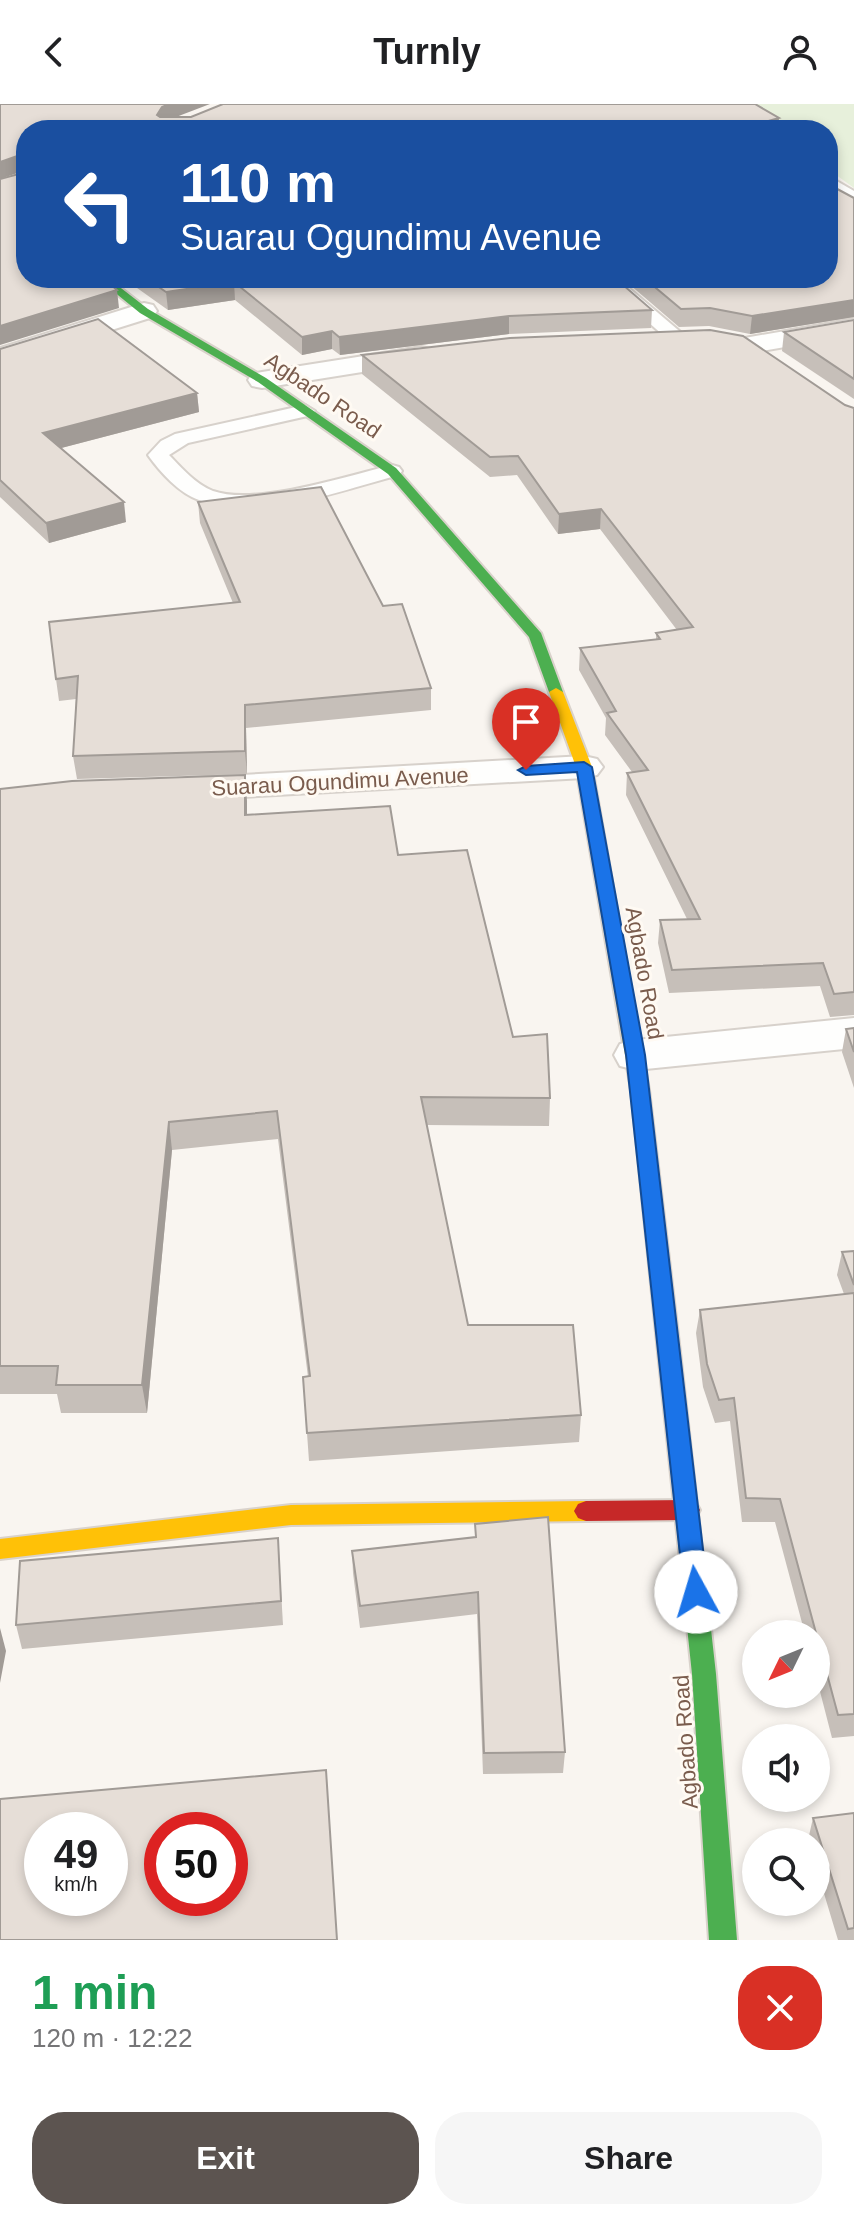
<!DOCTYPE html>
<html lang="en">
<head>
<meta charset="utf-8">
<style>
  :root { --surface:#fff; --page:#f6f6f6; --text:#202124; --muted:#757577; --accent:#5c5450 }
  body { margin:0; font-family:Helvetica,sans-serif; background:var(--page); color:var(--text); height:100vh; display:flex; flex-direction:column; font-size:30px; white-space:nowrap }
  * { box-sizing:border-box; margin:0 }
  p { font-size:26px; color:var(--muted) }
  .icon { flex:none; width:44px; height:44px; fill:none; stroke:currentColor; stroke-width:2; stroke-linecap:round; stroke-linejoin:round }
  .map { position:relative; height:1836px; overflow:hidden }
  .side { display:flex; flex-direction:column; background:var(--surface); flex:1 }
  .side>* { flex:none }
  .hud { position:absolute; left:16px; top:16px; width:822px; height:168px; border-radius:32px; box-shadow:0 4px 12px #0003; background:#1a4fa0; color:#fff; overflow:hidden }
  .needle { width:52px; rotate:227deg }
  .controls { position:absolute; left:742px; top:1516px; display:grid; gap:16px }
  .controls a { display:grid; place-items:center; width:88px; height:88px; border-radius:50%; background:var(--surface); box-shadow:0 4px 12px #0003; font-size:40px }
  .speed { position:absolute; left:24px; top:1708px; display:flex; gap:16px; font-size:40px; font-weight:700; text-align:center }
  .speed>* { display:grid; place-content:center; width:104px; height:104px; border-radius:50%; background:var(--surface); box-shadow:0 4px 12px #0003; line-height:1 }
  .speed small { font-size:20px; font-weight:400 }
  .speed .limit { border:12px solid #d22; background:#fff; color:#111 }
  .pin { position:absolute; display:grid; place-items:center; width:68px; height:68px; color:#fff; margin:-82px -34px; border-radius:50% 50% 50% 0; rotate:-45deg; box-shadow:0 0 8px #0007 }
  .pin .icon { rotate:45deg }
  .me { position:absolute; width:88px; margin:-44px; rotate:354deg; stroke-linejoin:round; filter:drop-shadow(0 0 6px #0008) }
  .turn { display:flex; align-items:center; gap:28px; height:168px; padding:0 32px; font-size:36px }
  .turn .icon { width:104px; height:104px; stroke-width:2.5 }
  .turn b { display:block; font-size:56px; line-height:68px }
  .round { display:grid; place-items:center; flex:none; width:84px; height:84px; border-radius:32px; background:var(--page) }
  .headline { display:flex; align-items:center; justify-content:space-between; height:136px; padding:0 32px }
  h1 { font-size:48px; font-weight:700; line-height:60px; color:#1e9e55 }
  .primary-button { display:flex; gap:16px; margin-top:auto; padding:16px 32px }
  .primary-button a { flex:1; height:92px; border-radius:32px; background:var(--accent); color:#fff; font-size:32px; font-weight:700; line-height:92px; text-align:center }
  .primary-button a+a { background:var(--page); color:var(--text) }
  header { display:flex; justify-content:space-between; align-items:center; height:104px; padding:0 32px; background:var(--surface); font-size:36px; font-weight:700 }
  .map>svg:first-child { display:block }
  .green { fill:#e7f0db }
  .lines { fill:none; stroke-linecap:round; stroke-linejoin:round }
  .lane-casing { stroke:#d7d1cb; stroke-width:4 }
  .street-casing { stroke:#d7d1cb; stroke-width:4 }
  .fast-casing { stroke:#d9d2cb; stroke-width:4 }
  .slow-casing { stroke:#d9d2cb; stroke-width:4 }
  .jam-casing { stroke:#d9d2cb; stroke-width:4 }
  .lane { fill:#fefefd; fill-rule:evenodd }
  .street { fill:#fefefd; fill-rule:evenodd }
  .fast { fill:#4caf50; fill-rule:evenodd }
  .slow { fill:#ffc107; fill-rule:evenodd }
  .jam { fill:#c62828; fill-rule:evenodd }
  .wall { fill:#c6bfb9 }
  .shaded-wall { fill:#a19b96 }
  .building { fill:#e6ded7; stroke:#a19b96; stroke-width:2; fill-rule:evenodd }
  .route { fill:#1a73e8; stroke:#114b97; stroke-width:2 }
  .labels { text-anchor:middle; stroke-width:6; stroke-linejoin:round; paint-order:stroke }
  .street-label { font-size:22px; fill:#7a5c4d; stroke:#fffaf3 }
</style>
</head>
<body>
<header><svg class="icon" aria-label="back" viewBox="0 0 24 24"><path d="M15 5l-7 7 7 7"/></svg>Turnly<svg class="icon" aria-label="person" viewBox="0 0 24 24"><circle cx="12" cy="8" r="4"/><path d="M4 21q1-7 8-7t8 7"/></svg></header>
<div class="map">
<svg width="854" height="1836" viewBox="0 0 854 1836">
  <rect width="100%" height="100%" fill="#f9f5f0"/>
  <!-- green -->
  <path class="green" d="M741,0H854V84L828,65V26H776Z"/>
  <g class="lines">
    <!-- lane casing -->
    <g class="lane-casing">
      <g id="lane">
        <path d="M598,174H617L684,231L687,235L684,239H672Z"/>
        <path d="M305,301L315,307L312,311L188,339L169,351C182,364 195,380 213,387C256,402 347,372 392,361L399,363L402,367L399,371C338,387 261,418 199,396C179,389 160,368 148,351L161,337L175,330Z"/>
      </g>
    </g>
    <!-- street casing -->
    <g class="street-casing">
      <g id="street">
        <path d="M828,72L854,87V105L828,90Z"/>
        <path d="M144,199L153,201L157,207L153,213L0,261V244Z"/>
        <path d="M854,215V231L750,249L740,247L736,241L740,235L750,233Z"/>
        <path d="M421,243L431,245L435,251L431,257L262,284L252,282L248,276L252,270L262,268Z"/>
        <path d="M584,652L597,655L603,663L597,671L584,674L187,696L174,693L168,685L174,677L187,674Z"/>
        <path d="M854,914V944L636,966L620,962L614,951L620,940L636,936Z"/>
      </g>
    </g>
    <!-- fast casing -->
    <g class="fast-casing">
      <g id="fast">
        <path d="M97,174H108L148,205L266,274L396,364L541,529L563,588L561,591L556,592L549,588L529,533L388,370L258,278L140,209Z"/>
        <path d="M669,1240L677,1242L680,1248L716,1570L737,1836H709L692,1570L658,1248L661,1242Z"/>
      </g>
    </g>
    <!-- slow casing -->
    <g class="slow-casing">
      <g id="slow">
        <path d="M556,584L563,588L592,663L649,986L640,992L631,986L576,663L549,588Z"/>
        <path d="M586,1397L594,1400L598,1407L594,1414L586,1417L291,1421L0,1455V1435L291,1401Z"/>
      </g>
    </g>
    <!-- jam casing -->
    <g class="jam-casing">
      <g id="jam">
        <path d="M640,980L649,986L680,1248L677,1254L669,1256L661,1254L658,1248L631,986Z"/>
        <path d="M688,1396L696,1399L700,1406L696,1413L688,1416L586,1417L578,1414L574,1407L578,1400L586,1397Z"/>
      </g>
    </g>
    <!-- lane -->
    <use href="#lane" class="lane"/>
    <!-- street -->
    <use href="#street" class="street"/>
    <!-- fast -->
    <use href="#fast" class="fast"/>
    <!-- slow -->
    <use href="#slow" class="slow"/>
    <!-- jam -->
    <use href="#jam" class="jam"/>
  </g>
  <!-- wall -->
  <g class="wall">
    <path d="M854,94V213L750,230L709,222L679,223L622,174H828Z"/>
    <path d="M123,174H615L652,206L651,224L509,230L340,251L332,245L302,251L235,196L168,206Z"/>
    <path d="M854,216V295L782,247L784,228Z"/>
    <path d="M0,245L197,289L199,308L61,344L126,418L49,439L0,393Z"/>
    <path d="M362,251L845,301L854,304V911L830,913L820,882L669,889L658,839L660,816L687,815L626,691L627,669L632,668L605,631L606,614L579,566L580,544L656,535V529L677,526L600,425L558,430L517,371L490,373L362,270Z"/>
    <path d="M198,398L383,502L431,584V606L246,624L247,670L77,675L73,652L76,595L59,597L56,575L233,499L200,419Z"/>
    <path d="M0,685L247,697V711L398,751L550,994L549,1022L427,1021L468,1221L581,1311L579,1338L309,1357L303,1273H308L278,1035L172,1046L147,1309H61L57,1290H0Z"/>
    <path d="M854,924V984L842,948L846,925Z"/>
    <path d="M854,1147V1632L832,1634L816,1572V1530H805L775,1418H742L730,1317L715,1319L703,1283L696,1229L700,1206L844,1190L837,1171L842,1148Z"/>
    <path d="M475,1420L565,1648L563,1669L483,1670L477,1510L360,1524L353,1469L352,1447L475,1433Z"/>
    <path d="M278,1434L283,1521L22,1545L16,1521Z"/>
    <path d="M854,1709V1836H838L816,1763V1738H808V1736L813,1714Z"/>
  </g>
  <!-- shaded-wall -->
  <g class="shaded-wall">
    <path d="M169,0H210L163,18L157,11L162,3Z"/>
    <path d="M779,14L778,26H736Z"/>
    <path d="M26,49V66L0,75V58Z"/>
    <path d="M234,178L235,196L168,206L166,188Z"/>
    <path d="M117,186L119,204L0,241V222Z"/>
    <path d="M854,196V213L750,230L752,212Z"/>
    <path d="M509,212V230L340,251L339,233Z"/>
    <path d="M332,227V245L302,251V233Z"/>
    <path d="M197,289L199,308L46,348L43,329Z"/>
    <path d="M124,398L126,418L49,439L46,419Z"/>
    <path d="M601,405L600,425L558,430L559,410Z"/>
    <path d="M245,601L246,624L247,670L245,647Z"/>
    <path d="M245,671L247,697V737L245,711Z"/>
    <path d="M169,1018L172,1046L147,1309L142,1281Z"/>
    <path d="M0,1524L6,1547L0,1579Z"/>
  </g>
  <!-- building -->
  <g class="building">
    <path d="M0,0H169L162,3L157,11L160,13H191L223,0H755L779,14L736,26H26V57V49L0,58Z"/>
    <path d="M26,68V174H103L117,186L0,222V75Z"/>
    <path d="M828,80L854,94V196L752,212L710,204L681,205L644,174H828Z"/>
    <path d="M146,174H615L652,206L509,212L339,233L332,227L302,233L234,178L166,188Z"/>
    <path d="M98,215L197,289L43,329L124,398L46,419L0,376V245Z"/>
    <path d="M854,216V275L784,228Z"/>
    <path d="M710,226L743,232L845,301L854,304V888L834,890L823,859L672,866L660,816L700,815L627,669L648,666L607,609L616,607L580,544L660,535L656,529L693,523L601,405L559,410L518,352L490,353L362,251L510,234Z"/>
    <path d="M321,383L383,502L402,500L431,584L245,601V647L73,652L78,572L56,575L49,518L240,498L198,398Z"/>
    <path d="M245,671V711L390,702L398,751L467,746L513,933L547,930L550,994L421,993L468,1221H573L581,1311L307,1329L303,1273L310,1272L277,1007L169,1018L142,1281H56L58,1262H0V685L72,677Z"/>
    <path d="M854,924V948L846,925Z"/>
    <path d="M854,1147V1181L842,1148Z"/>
    <path d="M854,1189V1610L838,1611L780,1395L746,1394L734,1294L719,1296L707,1260L700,1206Z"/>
    <path d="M548,1413L565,1648L484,1649L478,1488L360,1502L352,1447L476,1433L475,1420Z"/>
    <path d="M278,1434L281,1497L16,1521L20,1457Z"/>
    <path d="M326,1666L337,1836H0V1695ZM42,1726H110V1794H42ZM162,1726H230V1794H162Z"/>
    <path d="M854,1709V1824L848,1825L813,1714Z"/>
  </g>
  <!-- route -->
  <path class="route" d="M584,658L592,663L645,951L708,1488L704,1495L696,1498L687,1495L684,1488L626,951L577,668L526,671L518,666L526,662Z"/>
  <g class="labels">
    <!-- street labels -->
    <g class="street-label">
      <text transform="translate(323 291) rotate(34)" y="8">Agbado Road</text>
      <text transform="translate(340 677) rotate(-3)" y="8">Suarau Ogundimu Avenue</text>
      <text transform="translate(645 869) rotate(80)" y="8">Agbado Road</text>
      <text transform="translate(685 1638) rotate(-94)" y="8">Agbado Road</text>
    </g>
  </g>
</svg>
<div class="controls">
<a><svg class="needle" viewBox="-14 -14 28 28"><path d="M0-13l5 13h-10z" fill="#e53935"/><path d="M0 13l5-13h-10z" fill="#757577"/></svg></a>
<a><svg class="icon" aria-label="sound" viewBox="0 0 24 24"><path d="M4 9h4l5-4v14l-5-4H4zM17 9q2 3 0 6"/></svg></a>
<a><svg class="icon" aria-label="search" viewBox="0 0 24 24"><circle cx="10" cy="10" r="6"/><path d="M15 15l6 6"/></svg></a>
</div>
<div class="speed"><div>49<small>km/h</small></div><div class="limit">50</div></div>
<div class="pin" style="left:526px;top:666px;background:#d93025"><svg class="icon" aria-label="arrive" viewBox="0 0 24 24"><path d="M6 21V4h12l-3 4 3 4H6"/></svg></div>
<svg class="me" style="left:696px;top:1488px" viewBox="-20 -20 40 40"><circle r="19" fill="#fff"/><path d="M0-13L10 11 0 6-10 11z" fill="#1a73e8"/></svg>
<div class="hud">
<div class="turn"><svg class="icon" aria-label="left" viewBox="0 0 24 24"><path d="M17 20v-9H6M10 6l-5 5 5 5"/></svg><div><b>110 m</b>Suarau Ogundimu Avenue</div></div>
</div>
</div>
<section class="side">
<div class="headline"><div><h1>1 min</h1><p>120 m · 12:22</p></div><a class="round" style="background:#d93025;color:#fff"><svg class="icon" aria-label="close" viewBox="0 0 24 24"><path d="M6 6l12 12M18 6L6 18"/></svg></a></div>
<div class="primary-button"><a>Exit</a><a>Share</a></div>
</section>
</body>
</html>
